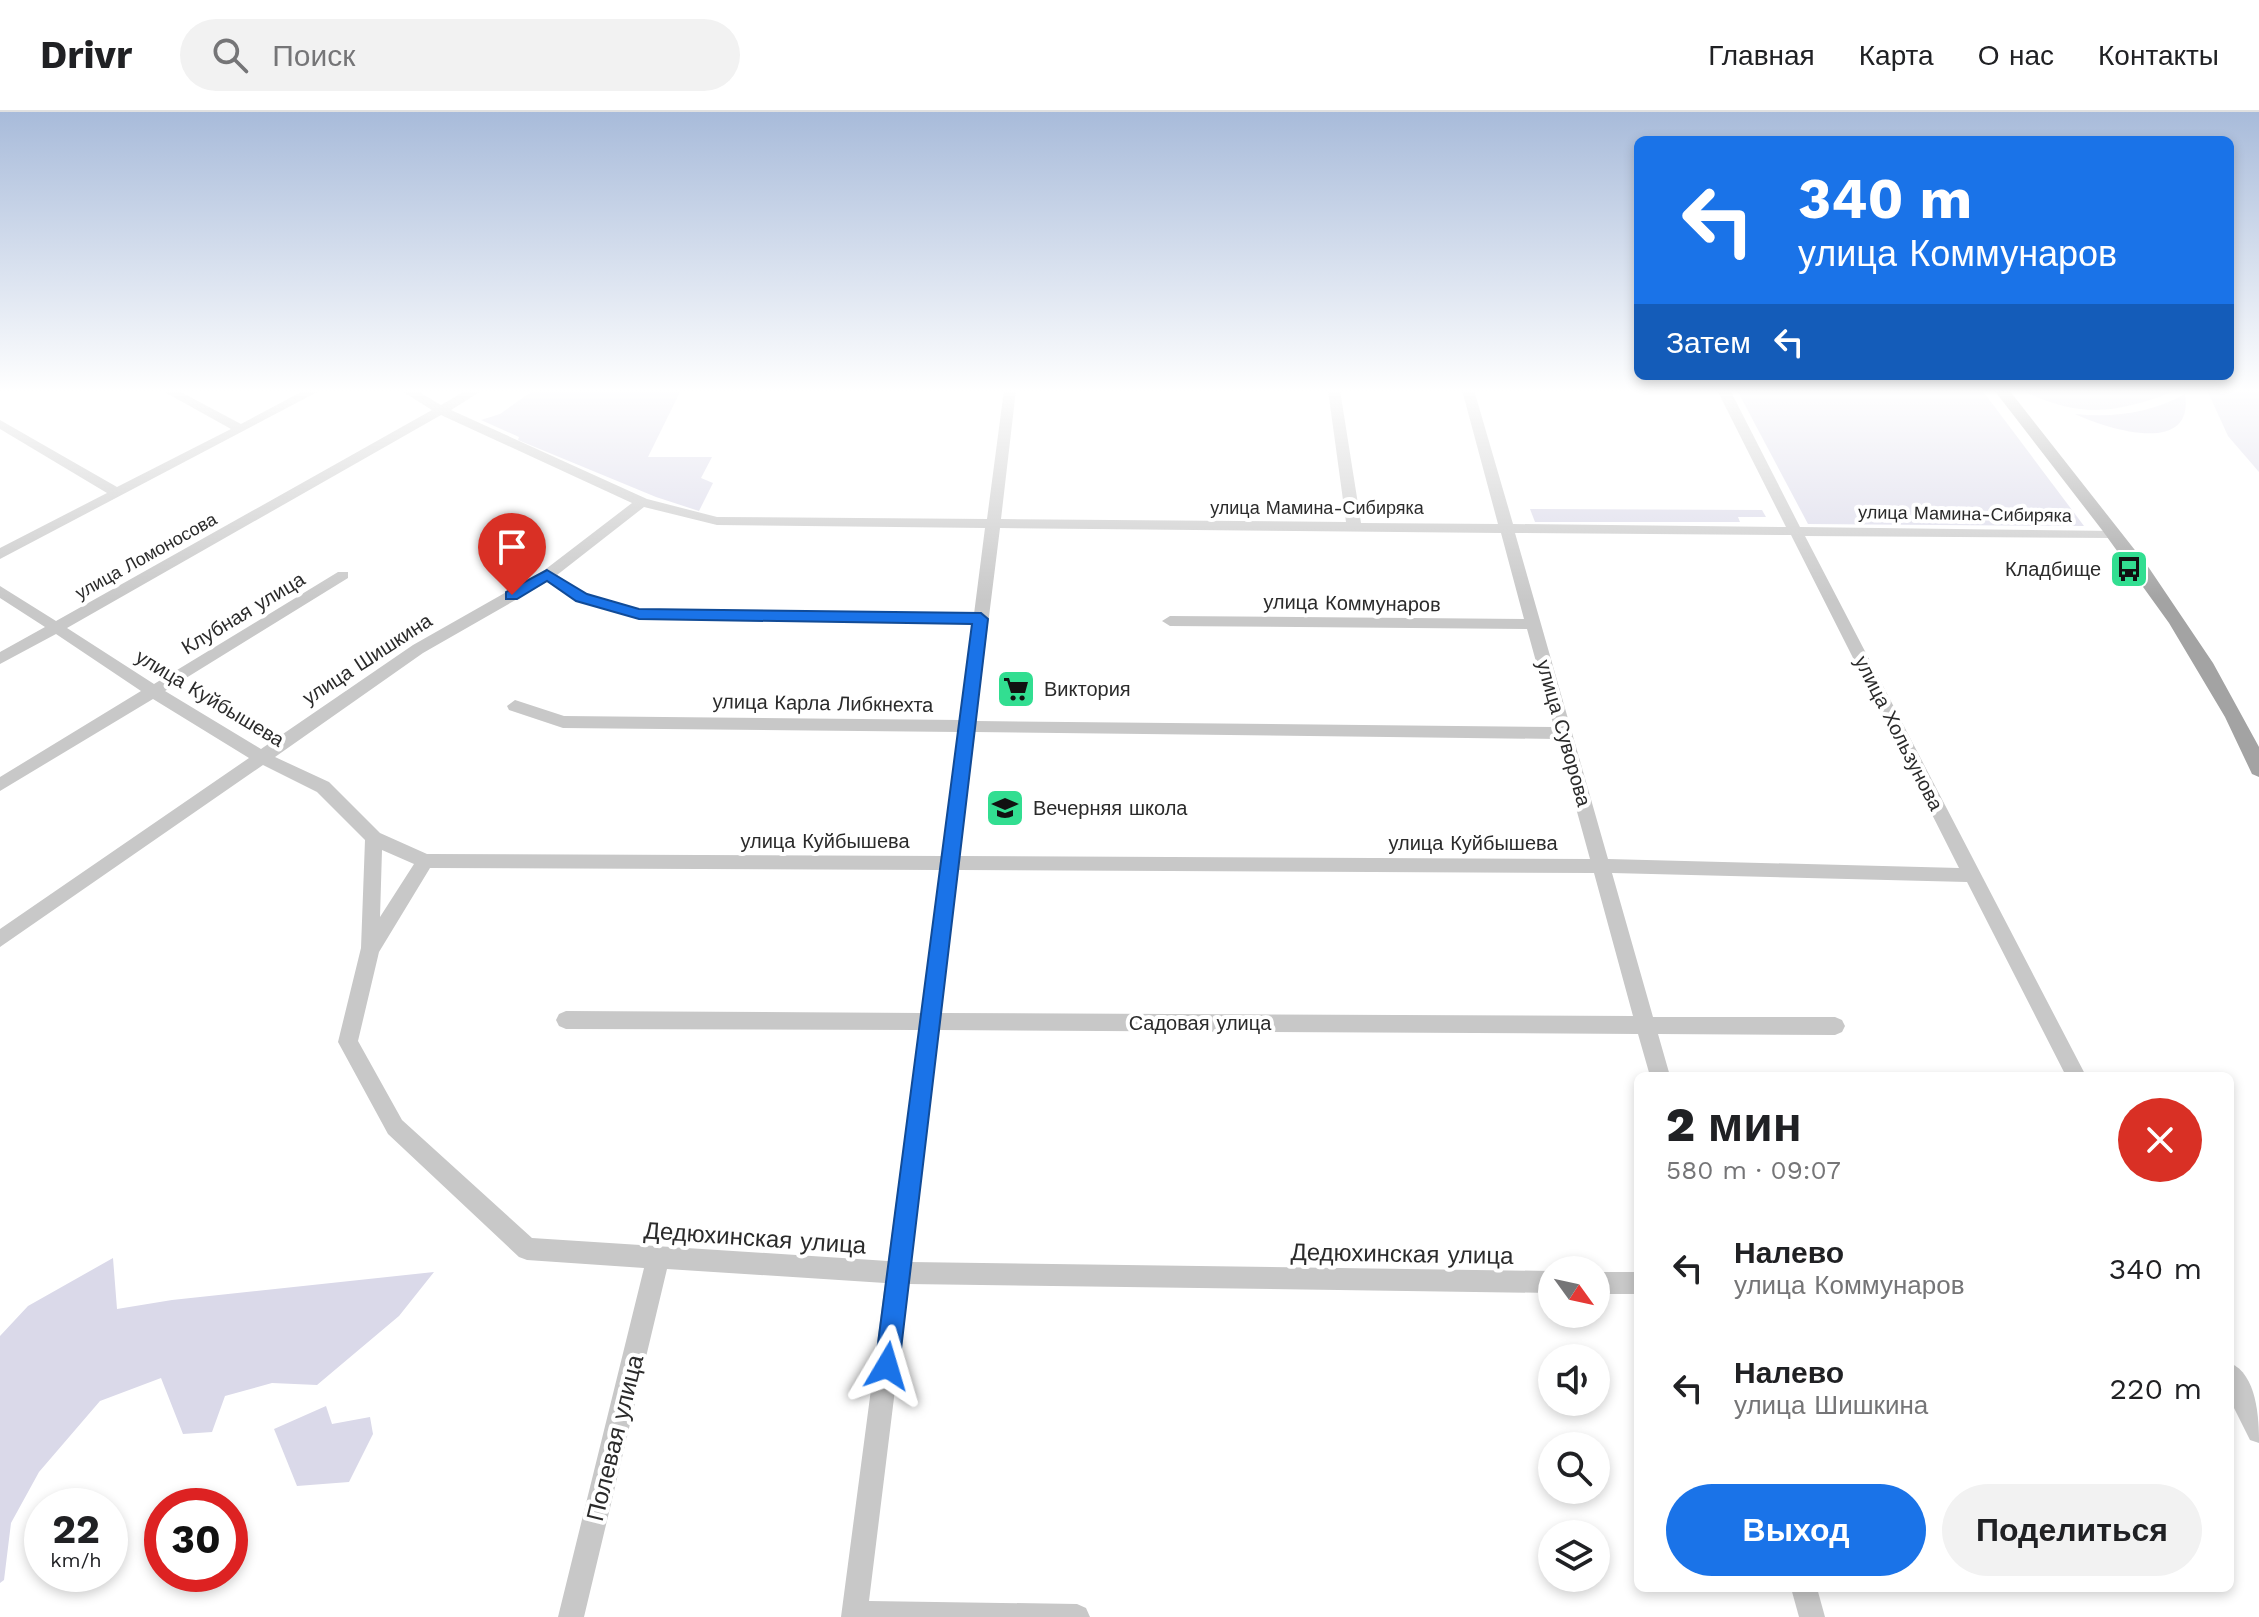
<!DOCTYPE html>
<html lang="ru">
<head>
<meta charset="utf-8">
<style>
  :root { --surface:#fff; --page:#f2f2f2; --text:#202124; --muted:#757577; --line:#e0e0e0; --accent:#1a73e8 }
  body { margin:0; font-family:"Work Sans",sans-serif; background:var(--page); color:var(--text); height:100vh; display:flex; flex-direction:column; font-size:30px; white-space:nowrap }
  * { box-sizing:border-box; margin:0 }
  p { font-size:26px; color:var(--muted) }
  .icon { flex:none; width:44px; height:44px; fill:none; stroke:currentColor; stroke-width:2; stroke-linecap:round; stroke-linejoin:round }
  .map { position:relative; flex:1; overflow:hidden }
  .sheet { position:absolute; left:1634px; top:960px; width:600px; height:520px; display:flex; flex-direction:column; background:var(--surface); border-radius:12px; box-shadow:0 4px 12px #0003 }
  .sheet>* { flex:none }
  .top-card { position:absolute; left:1634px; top:24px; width:600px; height:244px; border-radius:12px; box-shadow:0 4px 12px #0003; background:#1a73e8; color:#fff; overflow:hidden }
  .needle { width:52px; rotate:123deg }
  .fabs { position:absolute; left:1538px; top:1144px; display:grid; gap:16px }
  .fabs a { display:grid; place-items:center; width:72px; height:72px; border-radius:50%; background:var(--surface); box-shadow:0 4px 12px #0003; font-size:40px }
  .speed { position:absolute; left:24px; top:1376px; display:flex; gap:16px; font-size:40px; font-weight:700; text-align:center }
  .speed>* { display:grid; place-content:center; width:104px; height:104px; border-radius:50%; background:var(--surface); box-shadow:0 4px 12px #0003; line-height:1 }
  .speed small { font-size:20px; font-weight:400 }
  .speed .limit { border:12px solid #d22; background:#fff; color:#111 }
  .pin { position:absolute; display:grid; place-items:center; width:68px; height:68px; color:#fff; margin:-82px -34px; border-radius:50% 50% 50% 0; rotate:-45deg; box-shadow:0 0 8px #0007 }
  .pin .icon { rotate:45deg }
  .me { position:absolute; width:88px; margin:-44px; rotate:7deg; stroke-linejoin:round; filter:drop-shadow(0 0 6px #0008) }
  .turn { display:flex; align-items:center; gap:28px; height:168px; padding:0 32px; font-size:36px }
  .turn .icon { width:104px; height:104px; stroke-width:2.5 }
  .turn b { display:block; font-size:56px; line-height:68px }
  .then { display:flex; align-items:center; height:76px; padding:0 32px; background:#0003; gap:16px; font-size:30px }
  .round { display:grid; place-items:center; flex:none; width:84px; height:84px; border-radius:42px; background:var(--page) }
  .head { display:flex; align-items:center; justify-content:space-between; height:136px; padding:0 32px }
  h1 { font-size:48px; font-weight:800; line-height:60px }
  .cta { display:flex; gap:16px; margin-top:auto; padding:16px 32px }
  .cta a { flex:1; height:92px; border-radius:48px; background:var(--accent); color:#fff; font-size:32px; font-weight:800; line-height:92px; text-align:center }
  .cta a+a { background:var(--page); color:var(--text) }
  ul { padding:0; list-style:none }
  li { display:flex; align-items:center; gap:24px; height:120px; padding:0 32px }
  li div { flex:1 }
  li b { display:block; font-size:30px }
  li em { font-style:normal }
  header { display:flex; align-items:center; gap:48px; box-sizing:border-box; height:112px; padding:0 40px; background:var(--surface); border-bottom:2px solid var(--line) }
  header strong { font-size:38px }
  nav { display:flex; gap:44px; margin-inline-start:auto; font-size:28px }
  .search { width:560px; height:72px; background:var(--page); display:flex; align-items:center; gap:20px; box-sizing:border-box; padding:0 28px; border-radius:44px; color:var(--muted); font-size:30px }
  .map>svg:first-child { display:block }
  .green { fill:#dad9e9 }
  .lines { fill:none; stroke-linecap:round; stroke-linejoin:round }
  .minor { fill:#c8c8c8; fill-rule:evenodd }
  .major { fill:#a3a3a3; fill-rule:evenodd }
  .route { fill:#1a73e8; stroke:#114b97; stroke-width:2 }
  .labels { text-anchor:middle; stroke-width:8; stroke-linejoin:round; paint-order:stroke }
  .far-street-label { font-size:18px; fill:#2b2b2b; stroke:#fff }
  .poi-label { font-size:20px; fill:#2b2b2b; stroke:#fff; text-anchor:start }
  .street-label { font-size:20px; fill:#2b2b2b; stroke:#fff }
  .near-street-label { font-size:24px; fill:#2b2b2b; stroke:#fff }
</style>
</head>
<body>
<header>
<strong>Drivr</strong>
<div class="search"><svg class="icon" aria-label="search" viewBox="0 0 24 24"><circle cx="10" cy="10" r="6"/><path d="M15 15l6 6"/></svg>Поиск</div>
<nav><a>Главная</a><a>Карта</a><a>О нас</a><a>Контакты</a></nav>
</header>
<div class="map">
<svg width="2259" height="1505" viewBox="0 0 2259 1505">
  <rect width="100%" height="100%" fill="#fff"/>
  <!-- green -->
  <g class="green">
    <path d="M534,278H681L648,345H712L701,366L713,371L699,399L656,385L518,328L519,325L481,308L500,302Z"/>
    <path d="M1737,278H1982L2084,414L1808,412Z"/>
    <path d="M2021,278H2179C2115,301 2084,308 2021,278Z"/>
    <path d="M2207,278H2259V360L2228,324Z"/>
    <path d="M2185,282C2195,346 2105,316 2075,302C2114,306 2151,301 2185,282Z"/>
    <path d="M1530,397L1762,398L1766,405H1738L1740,410H1535Z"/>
    <path d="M113,1146L117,1197L172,1188L434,1160L399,1204L317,1273L272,1271L225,1284L212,1320L183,1322L161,1266L100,1289L39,1360L11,1411L4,1468L0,1471V1224L28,1194Z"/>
    <path d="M326,1294L332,1312L370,1305L373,1322L349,1370L297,1374L274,1317Z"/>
  </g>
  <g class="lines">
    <!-- minor -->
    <g class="minor">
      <path d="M161,278H177L241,312L305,278H321L0,447V436L107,381L0,317V308L117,375L231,317Z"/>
      <path d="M400,278H416L441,293L467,278H483L451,298L647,387L717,405L987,407L1004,278H1016L1001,407L1346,410L1328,278H1340L1361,411L1498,412L1462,278H1474L1513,412L1786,415L1717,278H1730L1800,415L2117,419V425L2112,426L1805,424L2086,964H2066L1967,770L1612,761L1653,905H1835L1842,908L1845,914L1842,920L1835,923L1658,922L1670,964H1650L1638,922L939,918L910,1150L1552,1159V1181L908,1172L869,1489L1077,1492L1086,1496L1090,1505H841L885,1171L667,1157L584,1505H558L644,1156L527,1148L519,1145L388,1022L338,930L361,836L365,728L317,680L263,653L0,835V817L249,646L153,587L0,679V665L141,579L56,522L0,552V540L45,515L0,486V474L56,509L432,298ZM441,303L632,391L542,460L413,533L261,637L165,579L348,466V460H338L154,572L67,516ZM644,395L717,413L985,416L974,502L639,497L586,482L557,463ZM1000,416L1501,421L1524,507L1170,504L1162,509L1170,514L1527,517L1554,615L976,609ZM1515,421L1791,423L1959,756L1608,747ZM547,470L576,488L639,507L973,512L960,608L564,604L515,588L507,594L509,598L563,616L958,620L942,744L427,742L380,721L329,670L275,645L423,541ZM975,620L1557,627L1590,747L960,744ZM382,738L414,752L380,805ZM430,756L940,758L921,901L566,899L559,902L556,908L559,914L566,917L919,918L888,1149L532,1126L402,1008L358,929L379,840ZM958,758L1594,761L1633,904L941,901Z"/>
      <rect x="1596" y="1160" width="42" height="22"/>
      <path d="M2230,1251C2257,1262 2259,1306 2259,1331L2250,1328L2230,1288Z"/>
      <path d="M1791,1476H1817L1825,1505H1799Z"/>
    </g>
    <!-- major -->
    <path class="major" d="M1994,278H2009L2149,456L2213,551L2259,635V665L2252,662L2225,605L2169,511L2102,418Z"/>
  </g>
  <!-- sky -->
  <linearGradient id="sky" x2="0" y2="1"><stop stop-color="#a8bbda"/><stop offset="0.57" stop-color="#fff"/><stop offset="1" stop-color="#fff" stop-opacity="0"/></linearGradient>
  <rect width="2259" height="489" fill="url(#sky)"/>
  <!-- route -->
  <path class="route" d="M547,458L587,482L639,497L981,501L988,507L899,1254L896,1263L887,1266L879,1263L875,1254L972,512L639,507L576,489L547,469L517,487H506V480Z"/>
  <!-- icons -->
  <defs>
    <g id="bus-square" transform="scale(2)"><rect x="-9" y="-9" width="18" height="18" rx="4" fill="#32de91" stroke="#fff"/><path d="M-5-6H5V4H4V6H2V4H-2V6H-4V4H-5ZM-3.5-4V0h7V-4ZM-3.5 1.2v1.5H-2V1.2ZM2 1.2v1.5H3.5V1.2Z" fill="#111"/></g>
    <g id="supermarket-square" transform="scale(2)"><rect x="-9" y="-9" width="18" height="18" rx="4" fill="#32de91" stroke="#fff"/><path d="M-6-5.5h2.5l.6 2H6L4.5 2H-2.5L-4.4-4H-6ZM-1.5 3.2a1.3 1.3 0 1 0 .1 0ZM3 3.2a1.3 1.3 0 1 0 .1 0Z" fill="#111"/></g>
    <g id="school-square" transform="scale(2)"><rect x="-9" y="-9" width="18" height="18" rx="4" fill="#32de91" stroke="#fff"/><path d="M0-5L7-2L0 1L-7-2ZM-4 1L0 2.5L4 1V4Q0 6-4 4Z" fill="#111"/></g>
  </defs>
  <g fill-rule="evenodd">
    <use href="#bus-square" x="2129" y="457"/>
    <use href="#supermarket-square" x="1016" y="577"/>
    <use href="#school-square" x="1005" y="696"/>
  </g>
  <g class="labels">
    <!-- far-street labels -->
    <g class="far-street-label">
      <text x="1317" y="402">улица Мамина-Сибиряка</text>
      <text transform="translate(1965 402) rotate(1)" y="6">улица Мамина-Сибиряка</text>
      <text transform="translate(146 444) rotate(-29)" y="6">улица Ломоносова</text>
    </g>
    <!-- poi labels -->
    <g class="poi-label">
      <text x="2101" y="464" text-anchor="end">Кладбище</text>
      <text x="1044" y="584">Виктория</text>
      <text x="1033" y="703">Вечерняя школа</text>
    </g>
    <!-- street labels -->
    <g class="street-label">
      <text transform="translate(1352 491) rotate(1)" y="7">улица Коммунаров</text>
      <text transform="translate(243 501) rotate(-31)" y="7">Клубная улица</text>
      <text transform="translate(367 547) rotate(-33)" y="7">улица Шишкина</text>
      <text transform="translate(210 586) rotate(31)" y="7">улица Куйбышева</text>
      <text transform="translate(823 591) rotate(1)" y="7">улица Карла Либкнехта</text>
      <text transform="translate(1564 621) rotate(74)" y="7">улица Суворова</text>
      <text transform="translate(1899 621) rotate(63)" y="7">улица Хользунова</text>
      <text x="825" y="736">улица Куйбышева</text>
      <text x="1473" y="738">улица Куйбышева</text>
      <text x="1200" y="918">Садовая улица</text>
    </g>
    <!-- near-street labels -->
    <g class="near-street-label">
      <text transform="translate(755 1126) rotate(4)" y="8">Дедюхинская улица</text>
      <text transform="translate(1402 1142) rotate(1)" y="8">Дедюхинская улица</text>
      <text transform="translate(615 1326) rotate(-76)" y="8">Полевая улица</text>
    </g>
  </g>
</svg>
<div class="fabs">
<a><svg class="needle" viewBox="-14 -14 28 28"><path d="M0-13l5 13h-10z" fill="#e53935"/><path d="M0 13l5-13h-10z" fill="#757577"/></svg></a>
<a><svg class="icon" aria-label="sound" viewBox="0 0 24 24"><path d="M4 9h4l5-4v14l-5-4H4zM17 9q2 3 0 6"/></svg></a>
<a><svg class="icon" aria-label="search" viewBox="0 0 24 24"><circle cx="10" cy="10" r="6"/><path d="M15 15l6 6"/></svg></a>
<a><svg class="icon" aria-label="layers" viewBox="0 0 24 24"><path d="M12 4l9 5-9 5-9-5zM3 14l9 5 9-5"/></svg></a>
</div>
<div class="speed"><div>22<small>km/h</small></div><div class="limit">30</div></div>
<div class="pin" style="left:512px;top:483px;background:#d93025"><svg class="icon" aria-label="arrive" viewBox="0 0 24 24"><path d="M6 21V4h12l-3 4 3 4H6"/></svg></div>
<svg class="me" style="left:887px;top:1254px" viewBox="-20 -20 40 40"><path d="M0-17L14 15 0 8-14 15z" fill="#1a73e8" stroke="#fff" stroke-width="4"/></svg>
<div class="top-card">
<div class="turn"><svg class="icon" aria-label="left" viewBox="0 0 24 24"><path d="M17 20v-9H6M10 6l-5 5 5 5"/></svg><div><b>340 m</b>улица Коммунаров</div></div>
<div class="then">Затем<svg class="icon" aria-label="left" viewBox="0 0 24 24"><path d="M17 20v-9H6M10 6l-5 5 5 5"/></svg></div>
</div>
<section class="sheet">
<div class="head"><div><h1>2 мин</h1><p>580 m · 09:07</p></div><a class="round" style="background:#d93025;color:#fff"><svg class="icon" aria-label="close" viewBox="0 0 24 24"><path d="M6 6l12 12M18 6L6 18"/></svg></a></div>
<ul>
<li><svg class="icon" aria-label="left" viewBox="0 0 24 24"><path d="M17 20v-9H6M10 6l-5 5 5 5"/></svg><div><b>Налево</b><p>улица Коммунаров</p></div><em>340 m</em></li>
<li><svg class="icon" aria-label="left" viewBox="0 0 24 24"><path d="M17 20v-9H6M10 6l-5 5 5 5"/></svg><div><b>Налево</b><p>улица Шишкина</p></div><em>220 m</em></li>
</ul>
<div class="cta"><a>Выход</a><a>Поделиться</a></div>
</section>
</div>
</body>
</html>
